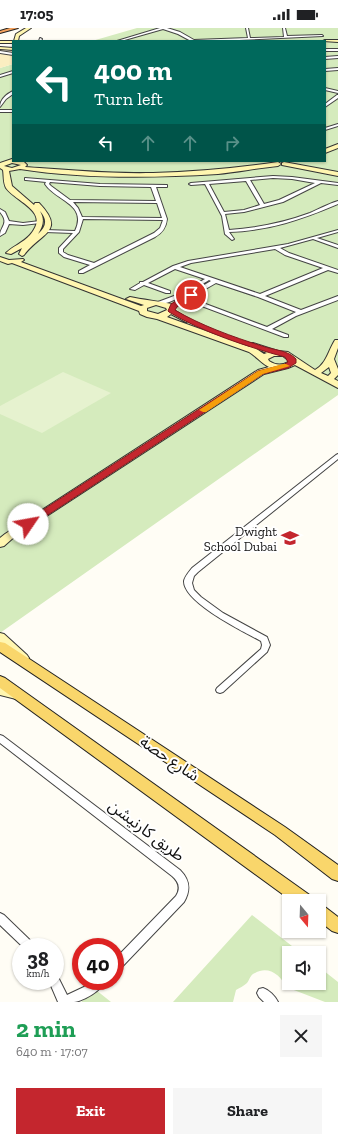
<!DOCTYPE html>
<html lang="en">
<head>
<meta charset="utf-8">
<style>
  :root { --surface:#fff; --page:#f6f6f6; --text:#202124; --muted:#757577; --accent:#c4262e }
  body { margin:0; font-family:"Zilla Slab","Noto Sans Arabic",serif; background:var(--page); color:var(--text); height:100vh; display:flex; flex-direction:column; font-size:15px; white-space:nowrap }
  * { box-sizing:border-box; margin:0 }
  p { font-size:13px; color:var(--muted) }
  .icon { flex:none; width:22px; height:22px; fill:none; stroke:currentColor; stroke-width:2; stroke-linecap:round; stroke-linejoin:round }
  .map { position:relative; height:974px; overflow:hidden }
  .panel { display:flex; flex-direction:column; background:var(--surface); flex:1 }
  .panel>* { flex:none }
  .guide { position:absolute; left:12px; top:12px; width:314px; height:122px; border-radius:0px; box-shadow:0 1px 3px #0004; background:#00695c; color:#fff; overflow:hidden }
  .needle { width:26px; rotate:161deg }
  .tools { position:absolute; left:282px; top:866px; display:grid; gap:8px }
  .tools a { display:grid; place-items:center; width:44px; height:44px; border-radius:0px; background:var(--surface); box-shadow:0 1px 3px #0004; font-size:20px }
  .speed { position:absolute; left:12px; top:910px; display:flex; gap:8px; font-size:20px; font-weight:700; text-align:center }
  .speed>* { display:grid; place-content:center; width:52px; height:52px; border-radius:50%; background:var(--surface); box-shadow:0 1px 3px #0004; line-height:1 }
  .speed small { font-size:10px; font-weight:400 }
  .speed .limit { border:6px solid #d22; background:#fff; color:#111 }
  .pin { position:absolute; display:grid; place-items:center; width:34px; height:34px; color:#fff; margin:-17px; border:2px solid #fff; border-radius:50%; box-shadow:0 1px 4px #0007 }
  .me { position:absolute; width:44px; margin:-22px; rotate:57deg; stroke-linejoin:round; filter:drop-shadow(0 0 3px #0008) }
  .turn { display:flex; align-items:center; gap:14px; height:84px; padding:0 16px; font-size:18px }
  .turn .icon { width:52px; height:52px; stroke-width:2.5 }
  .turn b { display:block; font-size:28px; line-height:34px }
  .lanes { display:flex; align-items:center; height:38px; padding:0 16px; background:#0003; justify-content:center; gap:20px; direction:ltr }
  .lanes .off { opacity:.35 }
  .round { display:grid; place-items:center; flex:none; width:42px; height:42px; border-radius:0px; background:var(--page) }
  .overview { display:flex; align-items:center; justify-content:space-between; height:68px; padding:0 16px }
  h1 { font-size:24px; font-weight:700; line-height:30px; color:#1e9e55 }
  .cta { display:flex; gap:8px; margin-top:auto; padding:8px 16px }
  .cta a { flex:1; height:46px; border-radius:0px; background:var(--accent); color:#fff; font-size:16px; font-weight:700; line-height:46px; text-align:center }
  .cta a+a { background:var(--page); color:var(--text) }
  .status { display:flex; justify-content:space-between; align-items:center; height:28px; padding:0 20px; background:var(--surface); direction:ltr }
  .status svg { height:11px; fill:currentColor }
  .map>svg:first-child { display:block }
  .green { fill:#d5ebbd }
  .sand { fill:#fbeec1 }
  .pitch { fill:#e6f2cf }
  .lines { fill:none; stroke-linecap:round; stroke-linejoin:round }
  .street-casing { stroke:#444; stroke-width:2 }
  .secondary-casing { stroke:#333; stroke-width:2 }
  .primary-casing { stroke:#222; stroke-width:2 }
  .highway-casing { stroke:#222; stroke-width:2 }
  .street { fill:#fff; fill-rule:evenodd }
  .secondary { fill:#fff6b0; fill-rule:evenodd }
  .primary { fill:#f9d66b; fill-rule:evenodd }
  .highway { fill:#f5a25d; fill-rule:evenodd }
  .route { fill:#c4262e; stroke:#7f191e }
  .slow { fill:#f59e0b }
  .labels { text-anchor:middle; stroke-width:4; stroke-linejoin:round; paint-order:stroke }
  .poi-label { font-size:13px; fill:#111; stroke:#fff; text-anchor:end }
  .near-street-label { font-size:16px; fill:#111; stroke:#fff }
</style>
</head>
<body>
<div class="status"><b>17:05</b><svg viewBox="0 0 49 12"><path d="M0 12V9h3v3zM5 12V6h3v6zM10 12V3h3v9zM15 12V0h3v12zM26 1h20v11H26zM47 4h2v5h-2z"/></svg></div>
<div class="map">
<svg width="338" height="974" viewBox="0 0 338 974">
  <rect width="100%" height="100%" fill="#fffdf5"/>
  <!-- green -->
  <g class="green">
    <path d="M137,0H338V367L0,605V40L13,36V133H325V13H92Z"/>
    <path d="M252,887L301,925H289V955H319V939L338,954V974H325L286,959C281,947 268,937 255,945C250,947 250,951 247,955C244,958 239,960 236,962L233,974H173Z"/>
    <path d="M96,962L111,974H81Z"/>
  </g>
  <!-- sand -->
  <path class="sand" d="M0,22L13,23V36L0,40Z"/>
  <!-- pitch -->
  <path class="pitch" d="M63,344L111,365L42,405L0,386V378Z"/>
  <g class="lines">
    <!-- street casing -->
    <g class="street-casing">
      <g id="street">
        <path d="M160,0H167L180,4L194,12L248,10L246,0H248L250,10L284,9L283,0H285L287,8L322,7L323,8L216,13H191L178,6L163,1L121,13H117Z"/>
        <path d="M40,10L42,11L41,13H39Z"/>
        <rect x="325" y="21" width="13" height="2"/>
        <path d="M0,23L13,25V27L0,25Z"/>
        <path d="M338,28V30L325,31V29Z"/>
        <path d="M338,40V42L325,43V41Z"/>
        <path d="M13,43V45L0,49V47Z"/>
        <path d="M325,60L338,63V65L325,62Z"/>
        <path d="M13,63V66L6,71L0,79C0,71 7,66 13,63Z"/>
        <path d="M337,67H338V70L325,79V76Z"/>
        <rect x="0" y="82" width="13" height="2"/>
        <path d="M338,96V98L325,102V100Z"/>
        <path d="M273,148L292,149L338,155V157L321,155L283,174L244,184L225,186L229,202C257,200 283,195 310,185C319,181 328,176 338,173V176C303,191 268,203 229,204L234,211L232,212L225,206L222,188L205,156L191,157L189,156L191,155ZM273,150L292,151L315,155L279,172L264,176L250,152ZM246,153L260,177L244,182L224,184L209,156Z"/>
        <path d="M25,150L100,156L167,157V159H156L167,191C166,200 162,205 155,209L83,245H79V243L90,237L64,229L59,225V220L73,205L45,204L43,203L45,202L75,203C88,176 56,173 45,156L46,154L26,152H25ZM50,154L100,158L151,159L156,173L70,172L51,158L49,156ZM73,174L157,175L162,190L82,189L78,180ZM83,191L163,192L160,200L154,205L94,235L68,227L63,224V221L79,204Z"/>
        <path d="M0,181L5,184L9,193L23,195L40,193L42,194L40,195L23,197L9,196L5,205L0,208C0,198 10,196 0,184Z"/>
        <path d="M338,202V204L317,210L338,217V220L313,211L280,220L289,225L338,242V245L328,242L265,268L301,282L338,268V272L296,288L272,301L288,307V309H284L191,274V272H195L267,299L296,284L258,269L216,255L181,275L173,281H169V279L177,273L211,253L209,252C197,259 172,277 158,276V274L174,268L205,251L175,241L148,255L170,263V265H166L144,257L135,262L130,261L140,255V254H143L173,238L188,233L288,216ZM275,221L285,227L323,240L260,266L180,239L191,235Z"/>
        <path d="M338,426V431L198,544L194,548L192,555L194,562L201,569L223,585L267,609L270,617L267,624L223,664L220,665L217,664L216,662L217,660L261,621L262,617L261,613C244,604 183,574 184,553C185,548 189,544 192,540L336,427Z"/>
        <path d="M0,707L3,708L180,842C190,852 191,862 184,874L119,942L115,943V931L176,868C181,860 179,854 172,848L0,715Z"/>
        <path d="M0,885L4,887L34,916L35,919H23L0,897Z"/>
        <path d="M55,948L58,949L67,967L84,959L92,953H105C102,962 84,973 74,974C69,974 64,974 58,974L49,953H55Z"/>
        <path d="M263,960C269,962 275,968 278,974H264L259,969L257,965L259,961Z"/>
      </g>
    </g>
    <!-- secondary casing -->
    <g class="secondary-casing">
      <g id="secondary">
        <path d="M26,0H31L19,8L18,13H13V15H0V13H14L16,6Z"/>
        <path d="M325,12H338V14L323,13Z"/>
        <path d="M0,19L13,20V22L0,21Z"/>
        <path d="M338,116V120L325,125V121Z"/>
        <path d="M12,131L13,133H23L27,137L25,139C68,142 111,146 153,145C195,144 236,140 278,134L281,136L278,138C258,140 238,144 218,146C153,150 84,151 20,141L9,143L12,158L34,177L35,175H39C67,204 40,205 24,227L22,228L19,226L22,220L11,226L6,225C13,218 23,215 30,207C51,183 17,175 6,160C3,154 4,148 3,142L0,140V135ZM12,135L21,137L12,140L4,138ZM40,183C48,192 46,199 38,206C43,198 45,192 40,183Z"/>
        <path d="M284,134L338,144V148L282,137V135Z"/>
        <path d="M0,229L9,232L23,231L24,232L21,234L141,278L144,277L126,271L130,269C144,272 157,273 172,276L174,282L190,292L186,294L171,286L167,289L250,319V315H253L278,323L288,324L315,342C327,335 328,323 335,312H338V320L334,331L338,341V347L334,351L338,353V360L295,337L288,340L264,346L13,510L4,518L0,519V510L5,506L258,342L269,339C262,336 257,329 249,324L157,291L147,289L140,286L139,283L126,278L12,235L8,236L0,233ZM156,277L166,280L167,282L158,286L147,283V280ZM255,320L267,325L264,326ZM274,328H283L288,332V334C281,338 275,337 269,333L268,331ZM329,339L331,345L328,348L321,345Z"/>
        <path d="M0,605L4,606L27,627L29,630L27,633C17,636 7,622 0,616Z"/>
        <path d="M0,659L24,665L26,668L24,671L20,672L0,667Z"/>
      </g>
    </g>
    <!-- primary casing -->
    <g class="primary-casing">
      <g id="primary">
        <path d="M0,614L5,615L285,799L338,837V853L332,851L275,807L0,624Z"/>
        <path d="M0,648L5,650L311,868L313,873H292L0,660Z"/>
        <path d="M319,877L325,879L338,889V905L332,903L319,893Z"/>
      </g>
    </g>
    <!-- highway casing -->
    <g class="highway-casing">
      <path id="highway" d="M10,0H18L0,5V3Z"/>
    </g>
    <!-- street -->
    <use href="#street" class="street"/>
    <!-- secondary -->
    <use href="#secondary" class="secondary"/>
    <!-- primary -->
    <use href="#primary" class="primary"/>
    <!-- highway -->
    <use href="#highway" class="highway"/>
  </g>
  <!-- route -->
  <path class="route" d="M188,265L194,267L177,279L175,282C200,297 233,309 262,318C273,322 288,322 296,331V335L288,340L263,346L31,498H24L23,496L24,494L258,343L283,337L288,334L285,329C248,319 202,304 169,284L168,283L171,276Z"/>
  <!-- slow -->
  <path class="slow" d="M283,336H286L290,338L263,346L206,384H203L199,382L258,343Z"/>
  <!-- icons -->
  <defs>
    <g id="school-bare" transform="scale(1.38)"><path d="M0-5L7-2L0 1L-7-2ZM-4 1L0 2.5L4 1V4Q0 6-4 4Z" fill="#c4262e" stroke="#fff" stroke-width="2.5" paint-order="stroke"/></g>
  </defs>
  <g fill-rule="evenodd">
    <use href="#school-bare" x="290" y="510"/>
  </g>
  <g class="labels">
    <!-- poi labels -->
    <g class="poi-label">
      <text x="277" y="508">Dwight<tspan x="277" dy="15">School Dubai</tspan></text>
    </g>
    <!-- near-street labels -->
    <g class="near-street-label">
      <text transform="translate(170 730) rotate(34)" y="6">شارع حصة</text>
      <text transform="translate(147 802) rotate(37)" y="6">طريق كارنيشن</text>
    </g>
  </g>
</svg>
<div class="tools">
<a><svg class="needle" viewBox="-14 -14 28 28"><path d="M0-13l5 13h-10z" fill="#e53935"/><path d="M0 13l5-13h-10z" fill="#757577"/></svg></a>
<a><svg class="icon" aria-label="sound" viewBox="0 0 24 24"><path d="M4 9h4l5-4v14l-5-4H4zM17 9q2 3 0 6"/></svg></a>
</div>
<div class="speed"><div>38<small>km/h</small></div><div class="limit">40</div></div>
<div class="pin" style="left:191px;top:267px;background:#d93025"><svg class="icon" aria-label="arrive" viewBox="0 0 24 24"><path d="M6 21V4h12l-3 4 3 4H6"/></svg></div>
<svg class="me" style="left:28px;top:496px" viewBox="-20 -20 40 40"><circle r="19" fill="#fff"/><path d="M0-13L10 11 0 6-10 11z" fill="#c4262e"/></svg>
<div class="guide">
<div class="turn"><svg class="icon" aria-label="left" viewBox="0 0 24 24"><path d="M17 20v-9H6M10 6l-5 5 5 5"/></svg><div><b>400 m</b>Turn left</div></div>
<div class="lanes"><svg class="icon" aria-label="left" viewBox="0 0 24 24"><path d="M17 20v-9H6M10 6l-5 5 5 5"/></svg><svg class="icon off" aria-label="ahead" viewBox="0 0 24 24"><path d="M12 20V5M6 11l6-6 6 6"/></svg><svg class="icon off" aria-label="ahead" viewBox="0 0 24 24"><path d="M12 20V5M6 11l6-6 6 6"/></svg><svg class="icon off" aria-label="right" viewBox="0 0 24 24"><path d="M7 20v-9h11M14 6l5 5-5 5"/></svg></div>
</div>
</div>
<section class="panel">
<div class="overview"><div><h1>2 min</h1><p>640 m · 17:07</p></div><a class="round"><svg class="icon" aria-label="close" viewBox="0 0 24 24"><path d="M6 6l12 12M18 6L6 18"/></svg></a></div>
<div class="cta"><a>Exit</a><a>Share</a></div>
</section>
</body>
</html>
